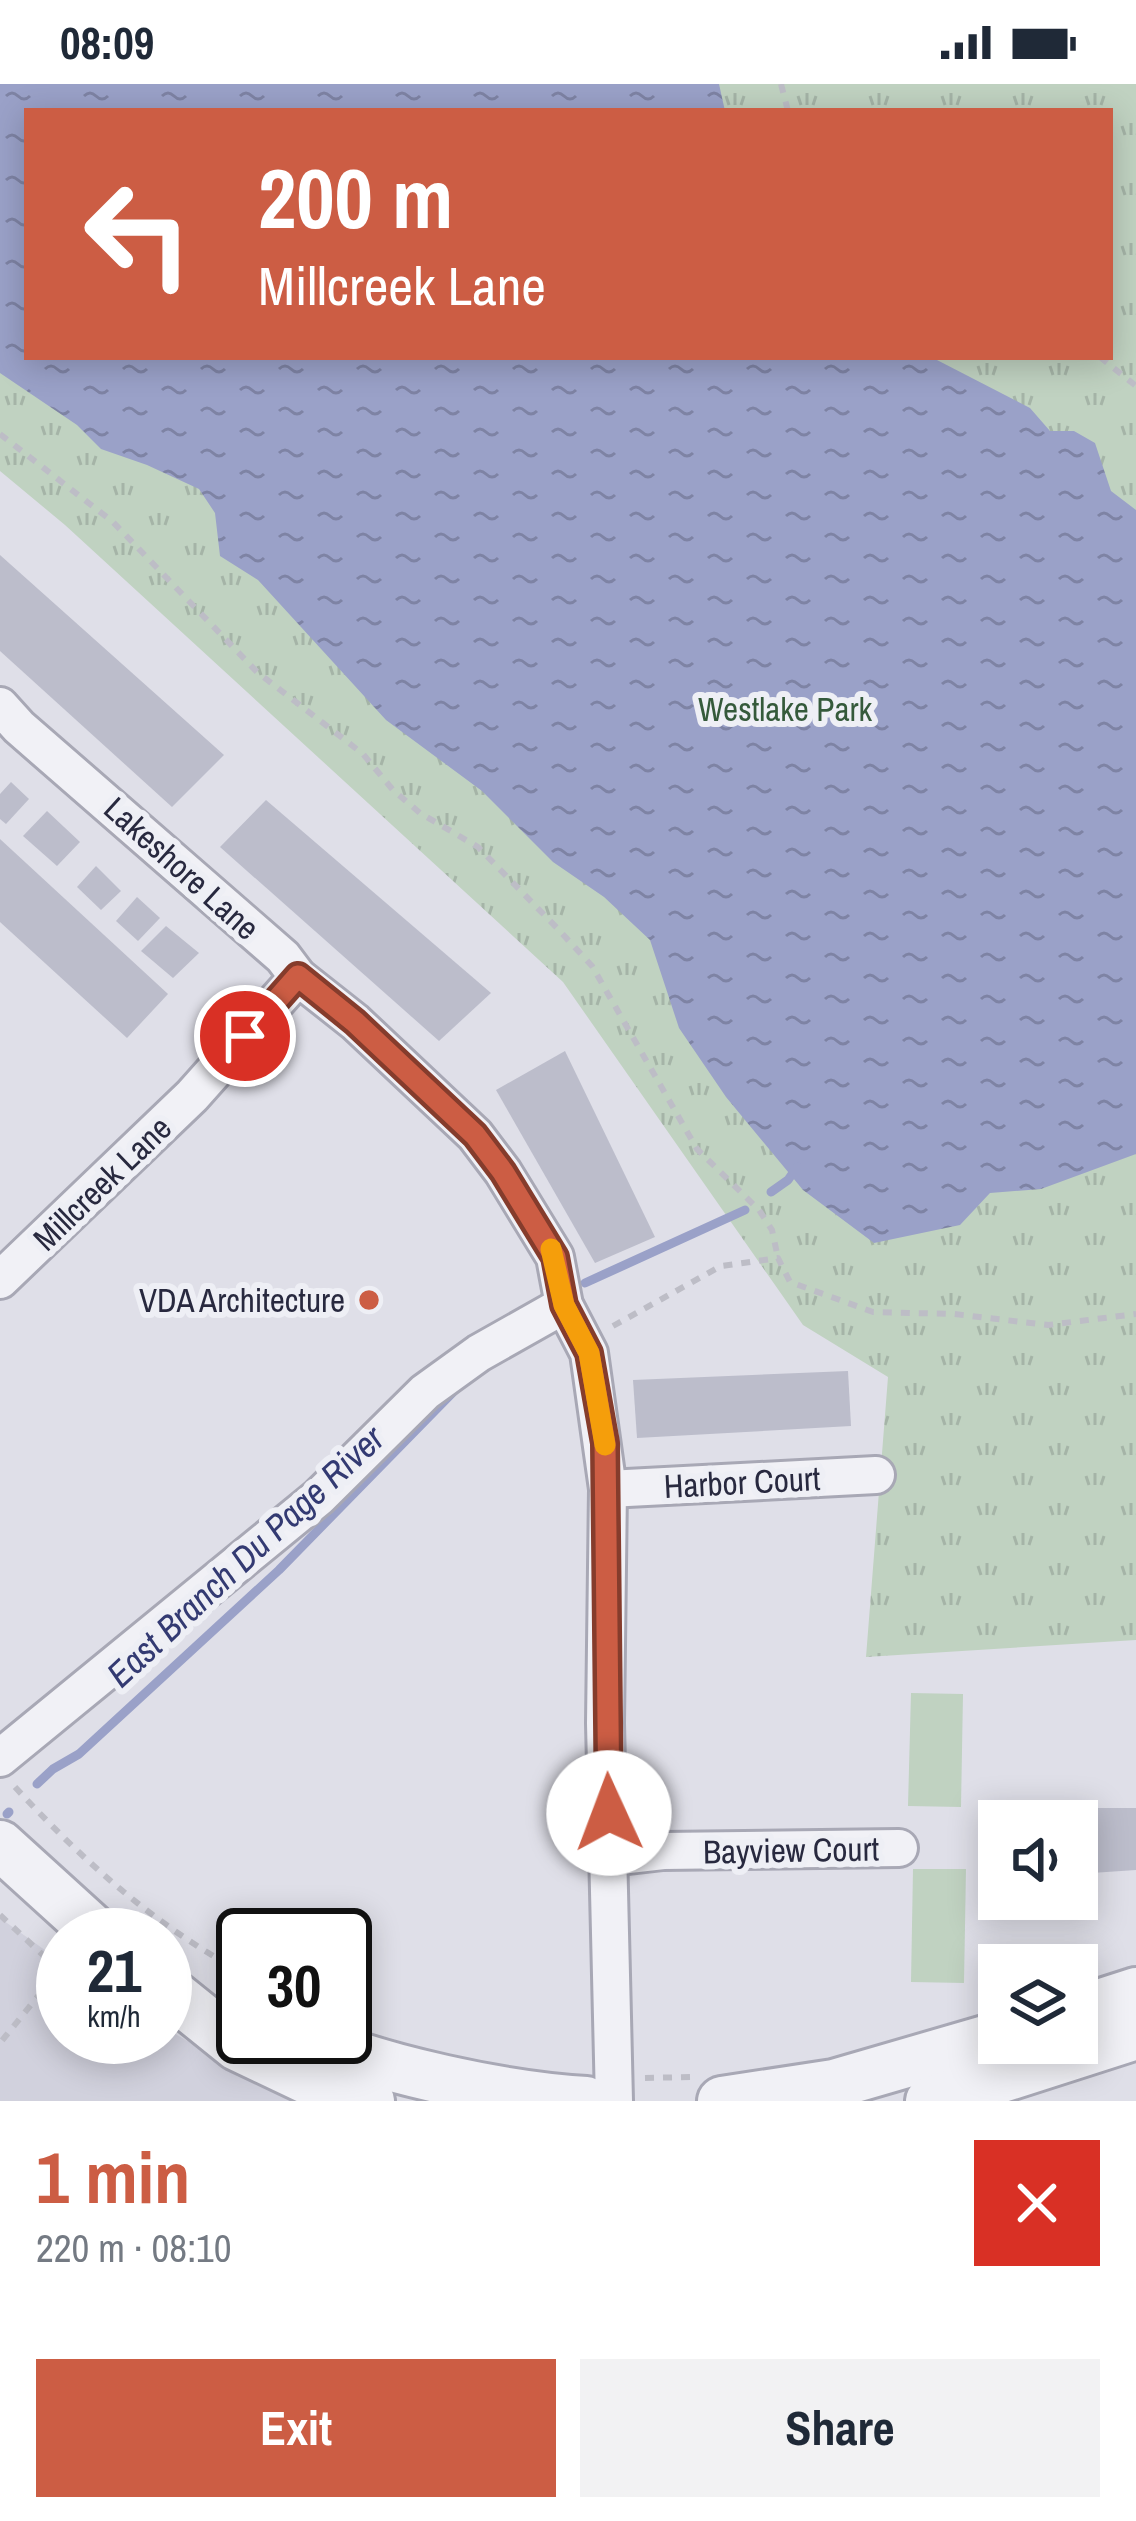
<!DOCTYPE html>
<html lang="en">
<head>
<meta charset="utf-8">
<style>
  :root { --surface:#fff; --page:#f2f2f3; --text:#1f2937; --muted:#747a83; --accent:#cc5d44 }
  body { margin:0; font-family:"Archivo Narrow",sans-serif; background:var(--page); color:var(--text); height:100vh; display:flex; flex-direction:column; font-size:45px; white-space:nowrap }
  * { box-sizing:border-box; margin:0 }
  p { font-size:39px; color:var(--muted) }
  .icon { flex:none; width:66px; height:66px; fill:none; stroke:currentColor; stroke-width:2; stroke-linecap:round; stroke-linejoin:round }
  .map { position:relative; height:2017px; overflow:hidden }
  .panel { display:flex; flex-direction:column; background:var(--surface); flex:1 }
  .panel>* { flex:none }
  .banner { position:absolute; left:24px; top:24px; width:1089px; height:252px; border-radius:0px; box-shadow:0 6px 30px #0003; background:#cc5d44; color:#fff; overflow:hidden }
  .controls { position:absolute; left:978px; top:1716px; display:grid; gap:24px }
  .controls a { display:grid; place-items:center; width:120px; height:120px; border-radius:0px; background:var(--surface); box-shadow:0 6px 30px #0003; font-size:60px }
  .speed { position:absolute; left:36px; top:1824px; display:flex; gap:24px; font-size:60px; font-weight:700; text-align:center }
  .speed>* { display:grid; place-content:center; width:156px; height:156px; border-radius:50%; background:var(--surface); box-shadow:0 6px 30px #0003; line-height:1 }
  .speed small { font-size:30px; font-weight:400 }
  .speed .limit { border:6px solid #111; border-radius:18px; background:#fff; color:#111 }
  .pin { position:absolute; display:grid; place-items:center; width:102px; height:102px; color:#fff; margin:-51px; border:6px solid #fff; border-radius:50%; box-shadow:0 3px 12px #0007 }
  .me { position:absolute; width:132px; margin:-66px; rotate:358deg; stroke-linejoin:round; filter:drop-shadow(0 0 9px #0008) }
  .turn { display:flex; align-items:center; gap:42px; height:252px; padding:0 36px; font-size:54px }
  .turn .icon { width:156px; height:156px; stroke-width:2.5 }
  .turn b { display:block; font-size:84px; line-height:102px }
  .round { display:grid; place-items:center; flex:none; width:126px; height:126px; border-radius:0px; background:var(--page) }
  .overview { display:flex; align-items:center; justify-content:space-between; height:204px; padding:0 36px }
  h1 { font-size:72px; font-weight:700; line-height:90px; color:var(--accent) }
  .action { display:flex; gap:24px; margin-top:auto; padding:24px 36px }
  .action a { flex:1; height:138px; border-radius:0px; background:var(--accent); color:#fff; font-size:48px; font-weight:700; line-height:138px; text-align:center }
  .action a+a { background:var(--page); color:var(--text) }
  .status { display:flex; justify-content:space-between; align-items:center; height:84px; padding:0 60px; background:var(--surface); direction:ltr }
  .status svg { height:33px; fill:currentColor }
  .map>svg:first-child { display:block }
  .built { fill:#d1d1dd }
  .park { fill:url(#park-tufts); fill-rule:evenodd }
  .pitch { fill:#c0d2c1 }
  .water { fill:url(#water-ripples) }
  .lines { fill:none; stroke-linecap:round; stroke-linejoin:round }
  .stream { stroke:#9aa1c8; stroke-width:9 }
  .building { fill:#bcbdcb }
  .minor-casing { stroke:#a8a8b5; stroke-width:42 }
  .tertiary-casing { stroke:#a8a8b5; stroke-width:54 }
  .path { stroke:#bdbdc6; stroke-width:6; stroke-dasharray:9 9; stroke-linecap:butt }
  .minor { stroke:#f1f1f6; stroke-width:36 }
  .tertiary { stroke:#f1f1f6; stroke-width:48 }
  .route-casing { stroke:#853c2c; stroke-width:30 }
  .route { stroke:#cc5d44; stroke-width:21 }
  .slow { stroke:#f59e0b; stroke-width:21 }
  .poi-dot { fill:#cc5d44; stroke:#eeeff5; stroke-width:4.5 }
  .labels { text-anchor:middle; stroke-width:12; stroke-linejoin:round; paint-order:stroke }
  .park-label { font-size:33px; fill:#355a3b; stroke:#eeeff5 }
  .street-label { font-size:33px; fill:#28293f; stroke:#eeeff5 }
  .poi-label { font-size:33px; fill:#28293f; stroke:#eeeff5; text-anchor:end }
  .water-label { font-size:36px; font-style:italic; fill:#333a72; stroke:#eeeff5 }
</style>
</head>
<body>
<div class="status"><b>08:09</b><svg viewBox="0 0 49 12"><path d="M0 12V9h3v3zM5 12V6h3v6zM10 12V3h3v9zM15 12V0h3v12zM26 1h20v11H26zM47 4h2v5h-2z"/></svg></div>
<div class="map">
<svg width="1136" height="2017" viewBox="0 0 1136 2017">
  <defs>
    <pattern id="park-tufts" width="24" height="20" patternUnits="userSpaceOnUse" patternTransform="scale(3)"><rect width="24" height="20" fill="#c0d2c1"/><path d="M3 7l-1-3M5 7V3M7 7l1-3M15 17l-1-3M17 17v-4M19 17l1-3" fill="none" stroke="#a5b4a7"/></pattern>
    <pattern id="water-ripples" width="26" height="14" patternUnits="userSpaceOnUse" patternTransform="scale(3)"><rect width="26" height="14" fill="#9aa1c8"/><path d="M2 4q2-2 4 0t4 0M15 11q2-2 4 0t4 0" fill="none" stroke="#7e83a4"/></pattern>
  </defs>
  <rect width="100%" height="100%" fill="#dfdfe8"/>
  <!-- built -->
  <path class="built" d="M0,1834L63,1879V1953H165V1944L291,2017H0Z"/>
  <!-- park -->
  <path class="park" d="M0,0H1136V1556L866,1573L888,1293L803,1241L563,898L65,441L0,387ZM27,27H1110V273H27Z"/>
  <!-- pitch -->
  <g class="pitch">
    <path d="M911,1609L963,1610L961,1723L908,1722Z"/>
    <path d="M913,1785H966L964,1899L911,1898Z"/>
  </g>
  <!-- water -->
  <path class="water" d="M0,0H719L725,27H27V273H922L937,276L1030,324L1050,347H1074L1095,359L1111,407L1136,426V1070L1041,1105L990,1109L960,1141L874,1159L803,1106L726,1013L679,944L650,856L604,813L553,778L482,707L386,636L258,496L220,472L215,429L199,405L147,381L101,365L77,341L0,289Z"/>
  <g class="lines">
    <!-- stream -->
    <g class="stream">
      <path d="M771,1108L788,1096L797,1083"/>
      <path d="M585,1199L745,1126"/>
      <path d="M37,1700L53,1685L79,1670L279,1486L459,1302"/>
      <path d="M7,1730L9,1728"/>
    </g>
  </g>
  <!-- building -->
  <g class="building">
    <path d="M0,471L224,671L172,723L0,567Z"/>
    <path d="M11,698L29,715L6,740L0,735V710Z"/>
    <path d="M266,716L491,909L439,957L220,763Z"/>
    <path d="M47,727L80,758L57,782L23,752Z"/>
    <path d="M0,755L168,910L127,954L0,838Z"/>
    <path d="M96,782L121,807L101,826L77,803Z"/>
    <path d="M137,813L160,834L138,857L116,837Z"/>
    <path d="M166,842L199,869L173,894L141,867Z"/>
    <path d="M565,967L655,1153L595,1179L496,1006Z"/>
    <path d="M848,1287L851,1342L637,1354L633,1296Z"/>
    <path d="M1001,1724H1136V1786L1077,1790V1737H1001Z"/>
  </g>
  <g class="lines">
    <!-- minor casing -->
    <g class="minor-casing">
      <g id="minor">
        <path d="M0,622L19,643L283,873L298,893L355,938L475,1051L503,1088L555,1173L564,1221L589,1269L608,1405L605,1639L614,2017"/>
        <path d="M0,1196L192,1012L298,893"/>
        <path d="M608,1405L876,1391"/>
        <path d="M0,1674L319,1413L425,1308L479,1269L564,1221"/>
        <path d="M611,1773L663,1767L899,1764"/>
      </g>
    </g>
    <!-- tertiary casing -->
    <g class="tertiary-casing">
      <g id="tertiary">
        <path d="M0,1761L99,1851"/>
        <path d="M165,1904L237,1962L321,2002L370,2017"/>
        <path d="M1077,1927L1136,1908"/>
        <path d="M306,1953C381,1986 504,2012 586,2017"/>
        <path d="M722,2017L834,2000L999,1952"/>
        <path d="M930,2017L1136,1951"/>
      </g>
    </g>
    <!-- path -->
    <g class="path">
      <path d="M781,0L788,27"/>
      <path d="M1100,273L1136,302"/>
      <path d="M0,350L113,438L257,588L363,670L393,706L420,729L478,763L557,844L592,882L697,1065L759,1126L772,1146L778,1174"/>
      <path d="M613,1242L721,1182L778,1174L790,1198L873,1228L954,1230L1048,1241L1136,1230"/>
      <path d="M15,1703C83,1777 154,1841 243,1889"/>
      <path d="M0,1831L59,1886L0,1959"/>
      <path d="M645,1994L692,1993"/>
    </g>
    <!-- minor -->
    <use href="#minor" class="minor"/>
    <!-- tertiary -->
    <use href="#tertiary" class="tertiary"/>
  </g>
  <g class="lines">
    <!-- route casing -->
    <g class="route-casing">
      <path id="route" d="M245,952L298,892L355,938L475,1051L503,1088L555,1173L564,1221L589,1269L605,1359L609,1729"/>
    </g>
    <!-- route -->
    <use href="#route" class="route"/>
    <!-- slow -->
    <path class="slow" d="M551,1165L564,1221L589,1269L605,1361"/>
  </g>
  <!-- markers -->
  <circle class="poi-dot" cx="369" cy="1216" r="12"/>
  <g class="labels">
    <!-- park labels -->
    <g class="park-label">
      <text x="785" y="637">Westlake Park</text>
    </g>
    <!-- street labels -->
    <g class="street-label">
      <text transform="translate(182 784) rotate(42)" y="12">Lakeshore Lane</text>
      <text transform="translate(102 1099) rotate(-44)" y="12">Millcreek Lane</text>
      <text transform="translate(742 1398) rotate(-3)" y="12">Harbor Court</text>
      <text transform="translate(791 1766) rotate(-1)" y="12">Bayview Court</text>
    </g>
    <!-- poi labels -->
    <g class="poi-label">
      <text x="345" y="1228">VDA Architecture</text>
    </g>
    <!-- water labels -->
    <g class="water-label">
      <text transform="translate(245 1472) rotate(-43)" y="13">East Branch Du Page River</text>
    </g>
  </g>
</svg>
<div class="controls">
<a><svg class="icon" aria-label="sound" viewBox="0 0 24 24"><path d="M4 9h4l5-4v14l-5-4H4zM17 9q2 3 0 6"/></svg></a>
<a><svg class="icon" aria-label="layers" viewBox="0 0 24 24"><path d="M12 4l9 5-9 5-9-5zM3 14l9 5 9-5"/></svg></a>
</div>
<div class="speed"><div>21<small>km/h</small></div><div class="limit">30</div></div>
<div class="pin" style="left:245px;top:952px;background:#d93025"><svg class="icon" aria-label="arrive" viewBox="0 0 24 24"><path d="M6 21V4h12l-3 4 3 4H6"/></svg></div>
<svg class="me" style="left:609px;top:1729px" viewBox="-20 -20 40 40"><circle r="19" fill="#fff"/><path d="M0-13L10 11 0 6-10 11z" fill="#cc5d44"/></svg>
<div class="banner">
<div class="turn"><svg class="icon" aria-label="left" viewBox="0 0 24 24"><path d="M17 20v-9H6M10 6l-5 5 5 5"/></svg><div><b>200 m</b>Millcreek Lane</div></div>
</div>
</div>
<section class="panel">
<div class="overview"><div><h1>1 min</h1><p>220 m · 08:10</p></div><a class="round" style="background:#d93025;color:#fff"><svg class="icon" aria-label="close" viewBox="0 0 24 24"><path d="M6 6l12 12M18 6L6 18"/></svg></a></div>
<div class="action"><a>Exit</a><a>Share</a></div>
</section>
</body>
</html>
